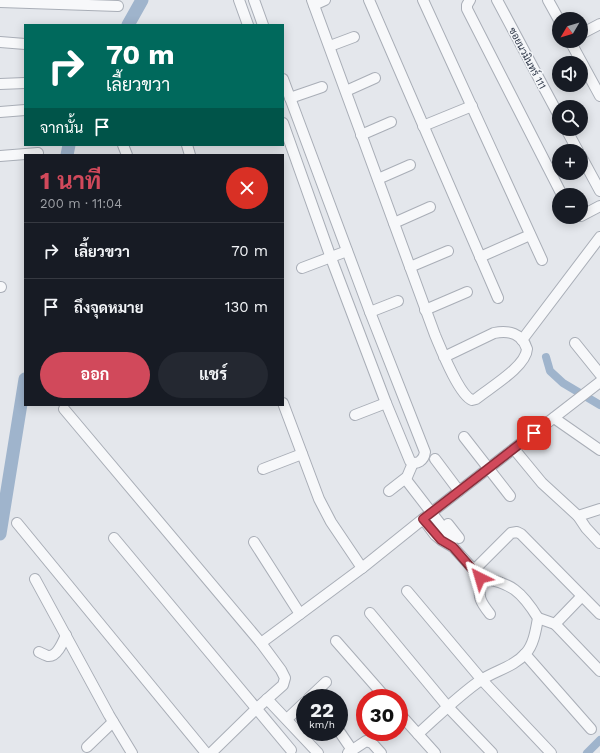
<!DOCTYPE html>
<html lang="th">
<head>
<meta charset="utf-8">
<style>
  :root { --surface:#171b24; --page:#242831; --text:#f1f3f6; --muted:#9ea1a6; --line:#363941; --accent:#d1495b }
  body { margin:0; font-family:"Work Sans",Sarabun,sans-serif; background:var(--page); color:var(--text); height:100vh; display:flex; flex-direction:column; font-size:15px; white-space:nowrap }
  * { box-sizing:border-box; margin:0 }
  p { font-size:13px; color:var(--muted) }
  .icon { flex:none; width:22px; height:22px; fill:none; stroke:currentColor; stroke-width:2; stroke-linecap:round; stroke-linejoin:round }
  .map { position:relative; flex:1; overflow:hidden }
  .sheet { position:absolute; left:24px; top:154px; width:260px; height:252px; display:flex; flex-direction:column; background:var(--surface); border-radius:0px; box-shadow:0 2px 10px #0003 }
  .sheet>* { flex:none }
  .hud { position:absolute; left:24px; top:24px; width:260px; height:122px; border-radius:0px; box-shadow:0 2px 10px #0003; background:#00695c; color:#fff; overflow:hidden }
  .needle { width:26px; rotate:232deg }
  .controls { position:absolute; left:552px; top:12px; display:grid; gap:8px }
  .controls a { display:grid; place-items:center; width:36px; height:36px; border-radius:50%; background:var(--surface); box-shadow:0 2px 10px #0003; font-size:20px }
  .speed { position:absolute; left:296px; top:689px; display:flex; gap:8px; font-size:20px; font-weight:700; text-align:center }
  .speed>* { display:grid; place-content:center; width:52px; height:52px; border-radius:50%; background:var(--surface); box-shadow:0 2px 10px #0003; line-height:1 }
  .speed small { font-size:10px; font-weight:400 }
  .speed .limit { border:6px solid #d22; background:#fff; color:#111 }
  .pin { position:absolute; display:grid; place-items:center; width:34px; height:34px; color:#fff; margin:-17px; border-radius:8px; box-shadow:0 2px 6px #0006 }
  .me { position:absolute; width:44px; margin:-22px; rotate:320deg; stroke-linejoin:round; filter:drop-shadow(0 0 3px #0008) }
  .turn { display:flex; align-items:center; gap:14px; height:84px; padding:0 16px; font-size:18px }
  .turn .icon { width:52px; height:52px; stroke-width:2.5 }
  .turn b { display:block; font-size:28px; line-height:34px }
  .then { display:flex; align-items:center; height:38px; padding:0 16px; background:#0003; gap:8px; font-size:15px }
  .round { display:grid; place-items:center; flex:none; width:42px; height:42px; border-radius:21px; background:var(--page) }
  .head { display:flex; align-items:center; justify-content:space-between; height:68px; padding:0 16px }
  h1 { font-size:24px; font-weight:700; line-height:30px; color:var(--accent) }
  .cta { display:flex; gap:8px; margin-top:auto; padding:8px 16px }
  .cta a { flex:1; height:46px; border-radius:24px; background:var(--accent); color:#fff; font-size:16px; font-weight:700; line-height:46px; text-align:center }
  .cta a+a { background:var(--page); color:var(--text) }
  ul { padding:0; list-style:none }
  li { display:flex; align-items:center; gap:12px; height:56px; padding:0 16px; border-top:1px solid var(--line) }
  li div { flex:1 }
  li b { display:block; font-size:15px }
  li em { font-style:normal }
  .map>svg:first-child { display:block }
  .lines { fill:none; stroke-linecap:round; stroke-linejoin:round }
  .canal { stroke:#9fb4cc; stroke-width:8 }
  .river { stroke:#9fb4cc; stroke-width:13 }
  .minor-casing { stroke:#a9aeb7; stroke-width:12 }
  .minor { stroke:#f7f8fa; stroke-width:10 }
  .route-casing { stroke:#882f3b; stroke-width:10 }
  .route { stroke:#d1495b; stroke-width:7 }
  .labels { text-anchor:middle; stroke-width:3; stroke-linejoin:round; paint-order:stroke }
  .street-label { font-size:10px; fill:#2b3445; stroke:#f4f6f9 }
</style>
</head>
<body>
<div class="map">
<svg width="600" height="753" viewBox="0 0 600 753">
  <rect width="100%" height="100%" fill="#e4e7ec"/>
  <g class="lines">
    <!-- canal -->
    <g class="canal">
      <path d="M546,357L550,371L563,383L600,405"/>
      <path d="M587,753L600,740"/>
    </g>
    <!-- river -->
    <g class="river">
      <path d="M128,25L142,0"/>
      <path d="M67,155L69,145"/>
      <path d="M0,534L25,379"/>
    </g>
    <!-- minor casing -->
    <g class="minor-casing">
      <g id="minor">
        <path d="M239,0L248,25"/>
        <path d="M254,0L263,25"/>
        <path d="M312,0L435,335C441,349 459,395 472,400L476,399C489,388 526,367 527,349C522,333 508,330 494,333L444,357"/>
        <path d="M369,0L498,298"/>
        <path d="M423,0L542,260"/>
        <path d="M470,0L467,5V9L562,195"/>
        <path d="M497,0L559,116"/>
        <path d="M548,0L559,20"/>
        <path d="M0,2L118,6"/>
        <path d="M314,5L325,0"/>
        <path d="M581,34L600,24"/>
        <path d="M570,41L600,96"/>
        <path d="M0,42L25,44"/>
        <path d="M330,46L354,37"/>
        <path d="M283,79L370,312L425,452C424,460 417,466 410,461L386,403L331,258L283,123"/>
        <path d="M0,84L25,83"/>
        <path d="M346,91L375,78"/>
        <path d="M290,98L322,87"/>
        <path d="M0,112L25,110"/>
        <path d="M423,126L472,106"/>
        <path d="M566,129L578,151"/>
        <path d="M361,135L391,122"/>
        <path d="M123,145L127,155"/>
        <path d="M187,145L190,155"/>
        <path d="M0,156L38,153"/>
        <path d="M581,156L600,191"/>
        <path d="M378,179L410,165"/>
        <path d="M581,216L600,206"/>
        <path d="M394,223L430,207"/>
        <path d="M480,257L530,235"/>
        <path d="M410,267L448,251"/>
        <path d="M302,268L347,251"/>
        <path d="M0,287H1"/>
        <path d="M425,310L467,292"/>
        <path d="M370,312L398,301"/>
        <path d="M522,340L600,237"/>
        <path d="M575,343L600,374"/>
        <path d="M283,403L319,499L331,522L362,568"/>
        <path d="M64,409L261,643L281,670L285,678L283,685L256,709L211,753"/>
        <path d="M355,415L386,403"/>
        <path d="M554,418L600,450"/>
        <path d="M464,437L510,496"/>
        <path d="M514,449L542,483L578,516L586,528L600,543"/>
        <path d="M435,459L459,491"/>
        <path d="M263,469L302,454"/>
        <path d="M407,481L448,534L453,547"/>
        <path d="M389,491L407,477L413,463"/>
        <path d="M578,516L600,509"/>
        <path d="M423,519L435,535L441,540L453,547L474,570"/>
        <path d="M17,523L206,753"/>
        <path d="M448,524L459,538"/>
        <path d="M114,538L291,750"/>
        <path d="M254,542L300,614"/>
        <path d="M35,579L109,715L132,753"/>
        <path d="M407,591L482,680L551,753"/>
        <path d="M370,613L448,707L492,753"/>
        <path d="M490,614C478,599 479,597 480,578L474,570L511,533L517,532L521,534L600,614"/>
        <path d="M538,618L555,624L582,596"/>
        <path d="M555,624L600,671"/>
        <path d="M336,641L386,698"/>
        <path d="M261,643L362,568L423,519L600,382"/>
        <path d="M39,652C41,653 45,655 48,656C57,657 63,642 66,635"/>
        <path d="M525,654L591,729"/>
        <path d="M309,698L326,682"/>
        <path d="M267,699L318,753"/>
        <path d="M399,713L435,753"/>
        <path d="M287,719L305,702"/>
        <path d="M339,731L352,750"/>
        <path d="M418,734C438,716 459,695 481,680C496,670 514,667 526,653C534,644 536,629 538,618C522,592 511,582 480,578"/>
        <path d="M87,747L113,722"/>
        <path d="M348,753L366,741L372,743L381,753"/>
      </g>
    </g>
    <!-- minor -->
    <use href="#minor" class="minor"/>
  </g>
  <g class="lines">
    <!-- route casing -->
    <g class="route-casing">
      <path id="route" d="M480,578L453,547L441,540L423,519L534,433"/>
    </g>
    <!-- route -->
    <use href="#route" class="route"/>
  </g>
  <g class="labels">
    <!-- street labels -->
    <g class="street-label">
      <text transform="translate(528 58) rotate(62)" y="4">ซอยนวมินทร์ 111</text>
    </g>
  </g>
</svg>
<div class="controls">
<a><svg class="needle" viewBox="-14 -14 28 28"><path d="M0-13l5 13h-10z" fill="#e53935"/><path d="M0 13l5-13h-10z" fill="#9ea1a6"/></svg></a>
<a><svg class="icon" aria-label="sound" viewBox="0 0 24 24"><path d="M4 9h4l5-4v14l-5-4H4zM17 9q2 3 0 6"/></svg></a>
<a><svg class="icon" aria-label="search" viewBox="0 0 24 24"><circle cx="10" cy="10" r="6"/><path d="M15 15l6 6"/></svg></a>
<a>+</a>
<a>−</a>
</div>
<div class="speed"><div>22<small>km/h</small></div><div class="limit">30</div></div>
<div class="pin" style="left:534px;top:433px;background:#d93025"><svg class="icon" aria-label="arrive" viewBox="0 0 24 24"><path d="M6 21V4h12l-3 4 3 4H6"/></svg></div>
<svg class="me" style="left:480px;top:578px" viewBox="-20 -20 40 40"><path d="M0-17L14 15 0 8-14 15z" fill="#d1495b" stroke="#fff" stroke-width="4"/></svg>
<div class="hud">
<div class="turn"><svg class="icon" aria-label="right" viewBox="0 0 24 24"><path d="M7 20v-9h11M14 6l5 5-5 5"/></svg><div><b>70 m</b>เลี้ยวขวา</div></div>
<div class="then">จากนั้น<svg class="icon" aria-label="arrive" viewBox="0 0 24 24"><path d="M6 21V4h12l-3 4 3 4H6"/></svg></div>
</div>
<section class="sheet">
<div class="head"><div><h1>1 นาที</h1><p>200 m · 11:04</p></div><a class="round" style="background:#d93025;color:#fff"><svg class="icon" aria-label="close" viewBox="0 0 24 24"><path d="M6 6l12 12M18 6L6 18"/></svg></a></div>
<ul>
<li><svg class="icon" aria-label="right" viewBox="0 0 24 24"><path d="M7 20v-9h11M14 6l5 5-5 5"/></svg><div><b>เลี้ยวขวา</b></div><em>70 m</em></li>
<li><svg class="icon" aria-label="arrive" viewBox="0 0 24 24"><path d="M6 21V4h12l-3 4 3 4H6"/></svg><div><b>ถึงจุดหมาย</b></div><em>130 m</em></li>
</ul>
<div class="cta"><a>ออก</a><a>แชร์</a></div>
</section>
</div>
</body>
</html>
